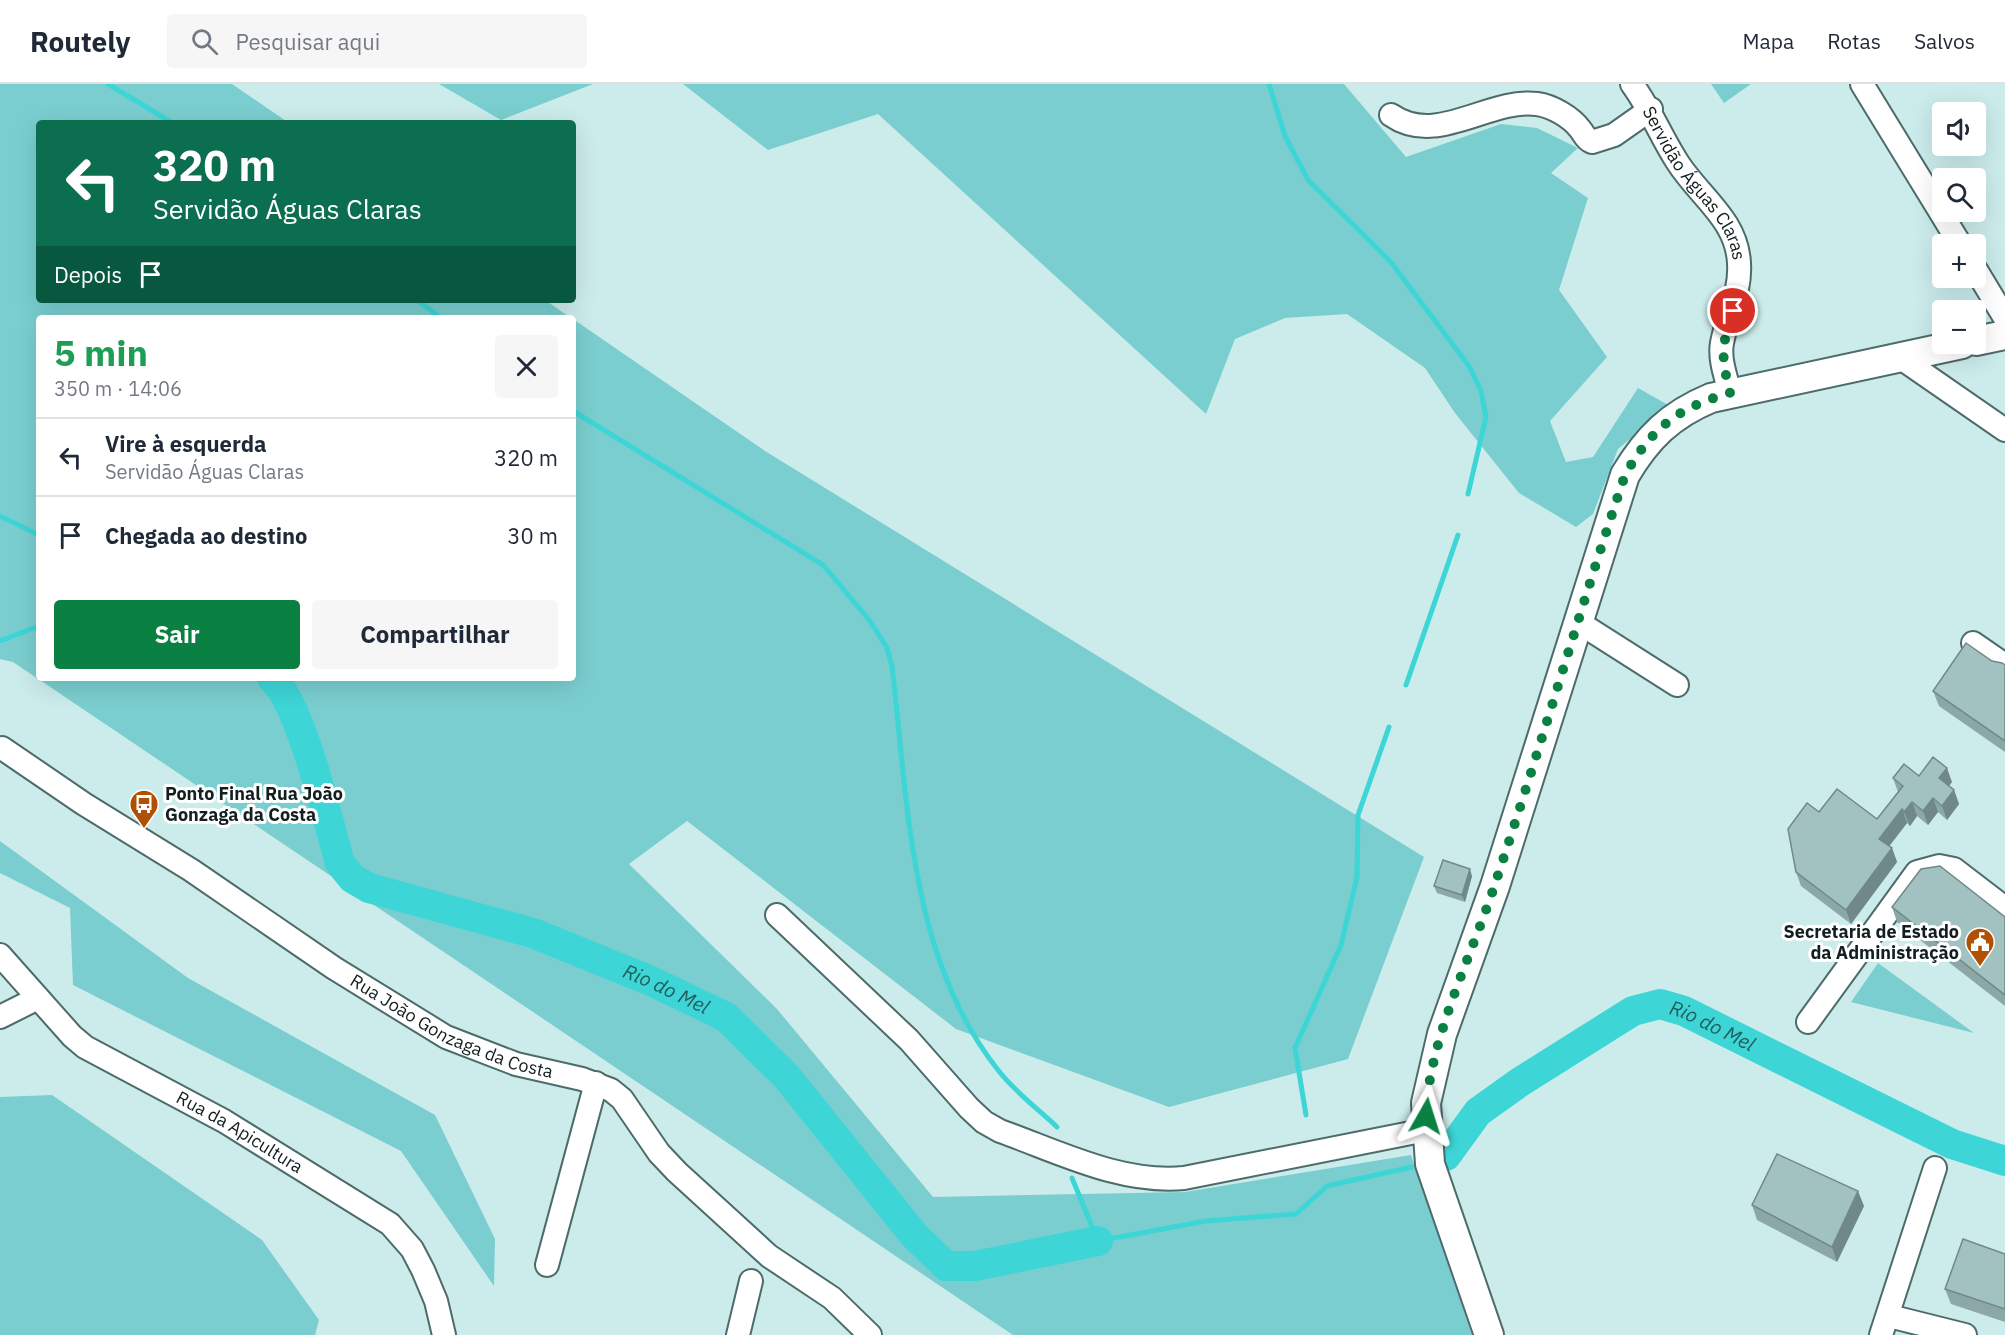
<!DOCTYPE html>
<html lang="pt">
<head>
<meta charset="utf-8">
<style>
  :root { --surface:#fff; --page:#f6f6f7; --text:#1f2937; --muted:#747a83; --line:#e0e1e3; --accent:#0b8043 }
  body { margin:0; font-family:"IBM Plex Sans",sans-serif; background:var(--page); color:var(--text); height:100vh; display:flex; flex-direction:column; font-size:22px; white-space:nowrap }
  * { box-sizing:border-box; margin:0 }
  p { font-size:20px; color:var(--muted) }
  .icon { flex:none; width:33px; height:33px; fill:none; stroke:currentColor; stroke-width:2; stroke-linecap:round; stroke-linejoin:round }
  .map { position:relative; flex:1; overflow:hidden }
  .side { position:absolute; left:36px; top:231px; width:540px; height:366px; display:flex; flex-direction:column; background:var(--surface); border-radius:6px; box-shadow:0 6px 24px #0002 }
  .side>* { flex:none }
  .banner { position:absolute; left:36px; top:36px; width:540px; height:183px; border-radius:6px; box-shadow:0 6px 24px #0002; background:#0b6e4f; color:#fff; overflow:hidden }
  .buttons { position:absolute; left:1932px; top:18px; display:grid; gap:12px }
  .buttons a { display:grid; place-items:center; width:54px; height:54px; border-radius:6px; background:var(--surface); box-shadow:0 6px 24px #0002; font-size:30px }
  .pin { position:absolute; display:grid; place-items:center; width:51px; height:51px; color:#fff; margin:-26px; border:3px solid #fff; border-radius:50%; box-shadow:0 2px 6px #0007 }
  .me { position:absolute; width:66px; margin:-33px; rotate:6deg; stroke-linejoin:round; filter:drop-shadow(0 0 4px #0008) }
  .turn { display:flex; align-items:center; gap:21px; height:126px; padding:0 18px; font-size:27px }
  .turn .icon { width:78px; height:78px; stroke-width:2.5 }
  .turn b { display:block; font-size:42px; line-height:51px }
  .then { display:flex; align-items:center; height:57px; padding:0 18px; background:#0003; gap:12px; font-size:22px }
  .round { display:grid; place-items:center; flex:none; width:63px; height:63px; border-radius:6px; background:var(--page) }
  .headline { display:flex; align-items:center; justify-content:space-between; height:102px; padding:0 18px }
  h1 { font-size:36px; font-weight:800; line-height:45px; color:#1e9e55 }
  .primary-button { display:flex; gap:12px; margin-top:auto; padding:12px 18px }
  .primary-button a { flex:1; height:69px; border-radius:6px; background:var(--accent); color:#fff; font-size:24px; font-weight:800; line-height:69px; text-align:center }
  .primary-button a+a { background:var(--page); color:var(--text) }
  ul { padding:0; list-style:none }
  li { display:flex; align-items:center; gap:18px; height:78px; padding:0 18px; border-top:2px solid var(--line) }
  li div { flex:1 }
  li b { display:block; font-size:22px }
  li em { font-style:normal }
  header { display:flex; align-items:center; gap:36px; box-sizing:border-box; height:84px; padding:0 30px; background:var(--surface); border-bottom:2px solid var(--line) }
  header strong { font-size:28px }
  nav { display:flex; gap:33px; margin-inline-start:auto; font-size:21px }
  .search { width:420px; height:54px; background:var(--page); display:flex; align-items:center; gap:15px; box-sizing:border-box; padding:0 21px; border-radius:6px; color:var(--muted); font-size:22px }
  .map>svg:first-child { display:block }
  .green { fill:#7acecf }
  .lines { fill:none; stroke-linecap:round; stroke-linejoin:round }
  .stream { stroke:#3dd5d6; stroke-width:5 }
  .river { stroke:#3dd5d6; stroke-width:30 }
  .minor-casing { stroke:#4d6b6b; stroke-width:26 }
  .major-casing { stroke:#4d6b6b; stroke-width:32 }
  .minor { stroke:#fff; stroke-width:22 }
  .major { stroke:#fff; stroke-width:28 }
  .wall { fill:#8ba7a7 }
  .shaded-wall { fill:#718888 }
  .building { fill:#a2c2c2; stroke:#718888; stroke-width:1.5 }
  .route { stroke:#0b8043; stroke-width:10; stroke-dasharray:0 18 }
  .labels { text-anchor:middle; stroke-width:6; stroke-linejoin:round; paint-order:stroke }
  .street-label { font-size:18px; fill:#131f1f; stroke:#fff }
  .poi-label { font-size:18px; font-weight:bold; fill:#131f1f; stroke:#fff; text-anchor:start }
  .water-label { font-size:20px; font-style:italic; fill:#225e5e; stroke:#fff }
</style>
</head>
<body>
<header>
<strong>Routely</strong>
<div class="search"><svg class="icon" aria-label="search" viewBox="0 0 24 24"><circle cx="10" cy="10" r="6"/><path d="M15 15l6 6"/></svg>Pesquisar aqui</div>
<nav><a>Mapa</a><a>Rotas</a><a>Salvos</a></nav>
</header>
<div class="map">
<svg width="2005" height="1251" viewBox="0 0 2005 1251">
  <rect width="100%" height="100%" fill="#cbeceb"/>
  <!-- green -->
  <g class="green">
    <path d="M0,0H232L289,39H39V216H545L571,234H39V594H573V235L765,367L1424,773L1348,975L1169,1023L956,945L687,737L629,780L777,925L933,1113L1185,1108L1411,1071L1472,1251H1013L13,578L0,575Z"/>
    <path d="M439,0H593L501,36Z"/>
    <path d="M683,0H1344L1406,73L1501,40L1537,44L1578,64L1551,89L1588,114L1559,206L1607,273L1550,337L1566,378L1593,373L1638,304L1670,322L1618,365L1593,430L1576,443L1519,409L1455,329L1425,284L1347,230L1285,234L1235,255L1206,330L878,30L768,66Z"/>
    <path d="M1711,0H1751L1724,19Z"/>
    <path d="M0,757L188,894L435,1031L495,1155L494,1202L401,1067L73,901L70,824L0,789Z"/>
    <path d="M1878,879L1974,949L1851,918Z"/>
    <path d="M52,1011L262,1156L319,1236L315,1251H0V1013Z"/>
  </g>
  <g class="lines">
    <!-- stream -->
    <g class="stream">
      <path d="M108,0L173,39"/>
      <path d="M1269,0L1285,52L1308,96L1390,177L1469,282L1481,307L1486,333L1468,410"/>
      <path d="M417,216L441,234"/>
      <path d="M573,327L823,481L870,537L887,564L892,582C908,717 909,874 998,986C1014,1007 1038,1025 1057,1043"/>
      <path d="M0,432L39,451"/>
      <path d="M0,557L39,542"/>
      <path d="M1406,601L1458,451"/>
      <path d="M1306,1031L1295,964L1341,861L1357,793L1358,731L1389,643"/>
      <path d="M1072,1094L1098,1157L1206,1137L1296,1130L1327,1102L1412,1083"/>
    </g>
    <!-- river -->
    <g class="river">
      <path id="s1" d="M272,594C301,620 328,737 340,779L352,794L369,804L533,849L651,897L726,933L786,992L914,1151L946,1182H975L1098,1157"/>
      <path id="s2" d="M1446,1072L1478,1028L1520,998L1609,942L1633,927L1660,920L1684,927L1952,1060L2005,1077"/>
    </g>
    <!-- minor casing -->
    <g class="minor-casing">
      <g id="minor">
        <path id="s3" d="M1632,0C1651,26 1661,53 1678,79C1700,113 1737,136 1739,179C1741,209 1727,231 1722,259C1719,275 1726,293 1730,309"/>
        <path d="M1862,0L1960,160"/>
        <path d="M1391,31C1437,63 1488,14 1537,20C1552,22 1571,33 1580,45C1585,51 1585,55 1592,58L1614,51L1651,25"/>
        <path d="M1976,186L2005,234"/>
        <path d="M1898,272L2005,346"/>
        <path d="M1578,538L1677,601"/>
        <path d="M1973,559L2005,581"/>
        <path id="s4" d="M2,664L84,720L191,786L334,884L446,953L516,980L582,995L611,1006L622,1015L659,1069L677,1088L769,1172L832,1214L870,1251"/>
        <path d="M777,831L909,956L969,1024L984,1038L1000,1047C1059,1068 1121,1100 1184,1094L1426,1046"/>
        <path id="s5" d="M0,871L72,952L85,963L224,1037L390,1140L412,1165L423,1186L436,1217L444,1251"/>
        <path d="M0,933L38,914"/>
        <path d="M1808,938L1917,788L1939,782L1954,785L2005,824"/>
        <path d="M547,1181L596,999"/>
        <path d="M1889,1232L1965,1251"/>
        <path d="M738,1251L751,1197"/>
        <path d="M1881,1251L1935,1084"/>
      </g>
    </g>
    <!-- major casing -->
    <g class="major-casing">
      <g id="major">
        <path d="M1976,257L2005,251"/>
        <path d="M1489,1251L1430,1080L1426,1019L1442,950L1495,802L1625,391C1647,354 1670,331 1711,314L1962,260"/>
      </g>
    </g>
    <!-- minor -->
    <use href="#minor" class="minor"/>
    <!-- major -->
    <use href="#major" class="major"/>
  </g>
  <!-- wall -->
  <g class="wall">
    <path d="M1992,577L2005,581V668L1939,622L1933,607Z"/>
    <path d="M1919,692L1952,698L1949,702L1954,706L1959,720L1947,736L1938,728L1928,741L1917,732L1910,742L1907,739L1889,762L1892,764L1897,778L1851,840L1801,802L1796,788L1877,735L1898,708L1893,694Z"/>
    <path d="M1472,792L1465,818L1437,809L1434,802Z"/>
    <path d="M1892,823L2005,833V922L1897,838Z"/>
    <path d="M1752,1121L1864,1122L1837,1178L1757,1136Z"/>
    <path d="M2005,1170V1238L1951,1220L1945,1205Z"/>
  </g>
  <!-- shaded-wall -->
  <g class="shaded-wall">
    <path d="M1947,684L1952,698L1944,708L1939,694Z"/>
    <path d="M1954,706L1959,720L1947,736L1942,722Z"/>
    <path d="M1933,714L1938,728L1928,741L1923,727Z"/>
    <path d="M1912,718L1917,732L1910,742L1904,728Z"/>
    <path d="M1902,725L1907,739L1884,769L1879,755Z"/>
    <path d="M1892,764L1897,778L1851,840L1846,826Z"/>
    <path d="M1470,785L1472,792L1465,818L1462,811Z"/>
    <path d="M1858,1107L1864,1122L1837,1178L1832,1163Z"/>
  </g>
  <!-- building -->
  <g class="building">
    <path d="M1966,559L1992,577L2002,579L2005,581V657L1933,607Z"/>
    <path d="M1933,673L1947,684L1939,694L1954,706L1942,722L1933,714L1923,727L1912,718L1904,728L1902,725L1879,755L1892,764L1846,826L1796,788L1788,745L1807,719L1819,728L1837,705L1877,735L1903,702L1893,694L1904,680L1919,692Z"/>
    <path d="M1443,776L1470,785L1462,811L1434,802Z"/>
    <path d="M1940,782L2005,833V911L1892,823L1921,785Z"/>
    <path d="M1777,1070L1858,1107L1832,1163L1752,1121Z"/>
    <path d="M1963,1155L2005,1170V1225L1945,1205Z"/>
  </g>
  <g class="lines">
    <!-- route -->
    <path class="route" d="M1426,1032C1428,959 1471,873 1494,803C1540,666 1579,528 1625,391C1652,344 1677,324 1730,309C1721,272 1721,263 1733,227"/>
  </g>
  <!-- icons -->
  <defs>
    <g id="bus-pin" transform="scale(1.5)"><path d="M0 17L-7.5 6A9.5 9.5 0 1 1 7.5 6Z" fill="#b05005" stroke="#fff"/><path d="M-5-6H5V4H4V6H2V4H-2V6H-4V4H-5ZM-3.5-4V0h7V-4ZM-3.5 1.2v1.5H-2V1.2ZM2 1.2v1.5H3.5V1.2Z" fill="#fff"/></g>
    <g id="civic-pin" transform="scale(1.5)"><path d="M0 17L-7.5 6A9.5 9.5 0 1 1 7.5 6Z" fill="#b05005" stroke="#fff"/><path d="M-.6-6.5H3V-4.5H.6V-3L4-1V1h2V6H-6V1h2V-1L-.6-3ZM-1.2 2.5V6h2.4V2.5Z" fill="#fff"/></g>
  </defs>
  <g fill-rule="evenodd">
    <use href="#bus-pin" x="144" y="720"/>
    <use href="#civic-pin" x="1980" y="858"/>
  </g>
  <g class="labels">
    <!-- street labels -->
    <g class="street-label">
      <text dy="6" stroke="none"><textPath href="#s3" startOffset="118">Servidão Águas Claras</textPath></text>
      <text dy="6" stroke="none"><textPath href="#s4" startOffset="531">Rua João Gonzaga da Costa</textPath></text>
      <text dy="6" stroke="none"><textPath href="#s5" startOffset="302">Rua da Apicultura</textPath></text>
    </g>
    <!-- poi labels -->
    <g class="poi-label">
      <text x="165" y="716">Ponto Final Rua João<tspan x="165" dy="21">Gonzaga da Costa</tspan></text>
      <text x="1959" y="854" text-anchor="end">Secretaria de Estado<tspan x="1959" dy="21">da Administração</tspan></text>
    </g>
    <!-- water labels -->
    <g class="water-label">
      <text dy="7" stroke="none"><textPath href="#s1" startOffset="552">Rio do Mel</textPath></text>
      <text dy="7" stroke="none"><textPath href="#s2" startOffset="324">Rio do Mel</textPath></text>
    </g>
  </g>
</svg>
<div class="buttons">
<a><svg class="icon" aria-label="sound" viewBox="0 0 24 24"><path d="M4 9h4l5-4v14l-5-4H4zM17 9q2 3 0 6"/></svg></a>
<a><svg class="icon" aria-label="search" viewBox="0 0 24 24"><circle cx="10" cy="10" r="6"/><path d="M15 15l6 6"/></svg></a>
<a>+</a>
<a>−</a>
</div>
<div class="pin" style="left:1733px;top:227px;background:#d93025"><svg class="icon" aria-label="arrive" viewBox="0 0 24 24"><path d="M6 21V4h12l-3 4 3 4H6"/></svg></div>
<svg class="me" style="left:1426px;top:1032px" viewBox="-20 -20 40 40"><path d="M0-17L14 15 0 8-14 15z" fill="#0b8043" stroke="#fff" stroke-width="4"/></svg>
<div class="banner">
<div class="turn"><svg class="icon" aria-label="left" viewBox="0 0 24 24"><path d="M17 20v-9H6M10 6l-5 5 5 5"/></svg><div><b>320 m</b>Servidão Águas Claras</div></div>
<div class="then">Depois<svg class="icon" aria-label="arrive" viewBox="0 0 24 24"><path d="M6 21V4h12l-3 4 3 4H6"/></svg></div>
</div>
<section class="side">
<div class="headline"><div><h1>5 min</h1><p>350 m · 14:06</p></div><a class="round"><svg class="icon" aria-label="close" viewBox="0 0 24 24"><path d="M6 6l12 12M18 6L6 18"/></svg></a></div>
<ul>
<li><svg class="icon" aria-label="left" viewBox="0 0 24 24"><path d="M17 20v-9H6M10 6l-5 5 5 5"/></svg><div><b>Vire à esquerda</b><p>Servidão Águas Claras</p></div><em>320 m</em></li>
<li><svg class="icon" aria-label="arrive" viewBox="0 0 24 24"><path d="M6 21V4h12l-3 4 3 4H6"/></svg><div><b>Chegada ao destino</b></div><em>30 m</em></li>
</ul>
<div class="primary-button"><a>Sair</a><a>Compartilhar</a></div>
</section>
</div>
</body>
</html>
